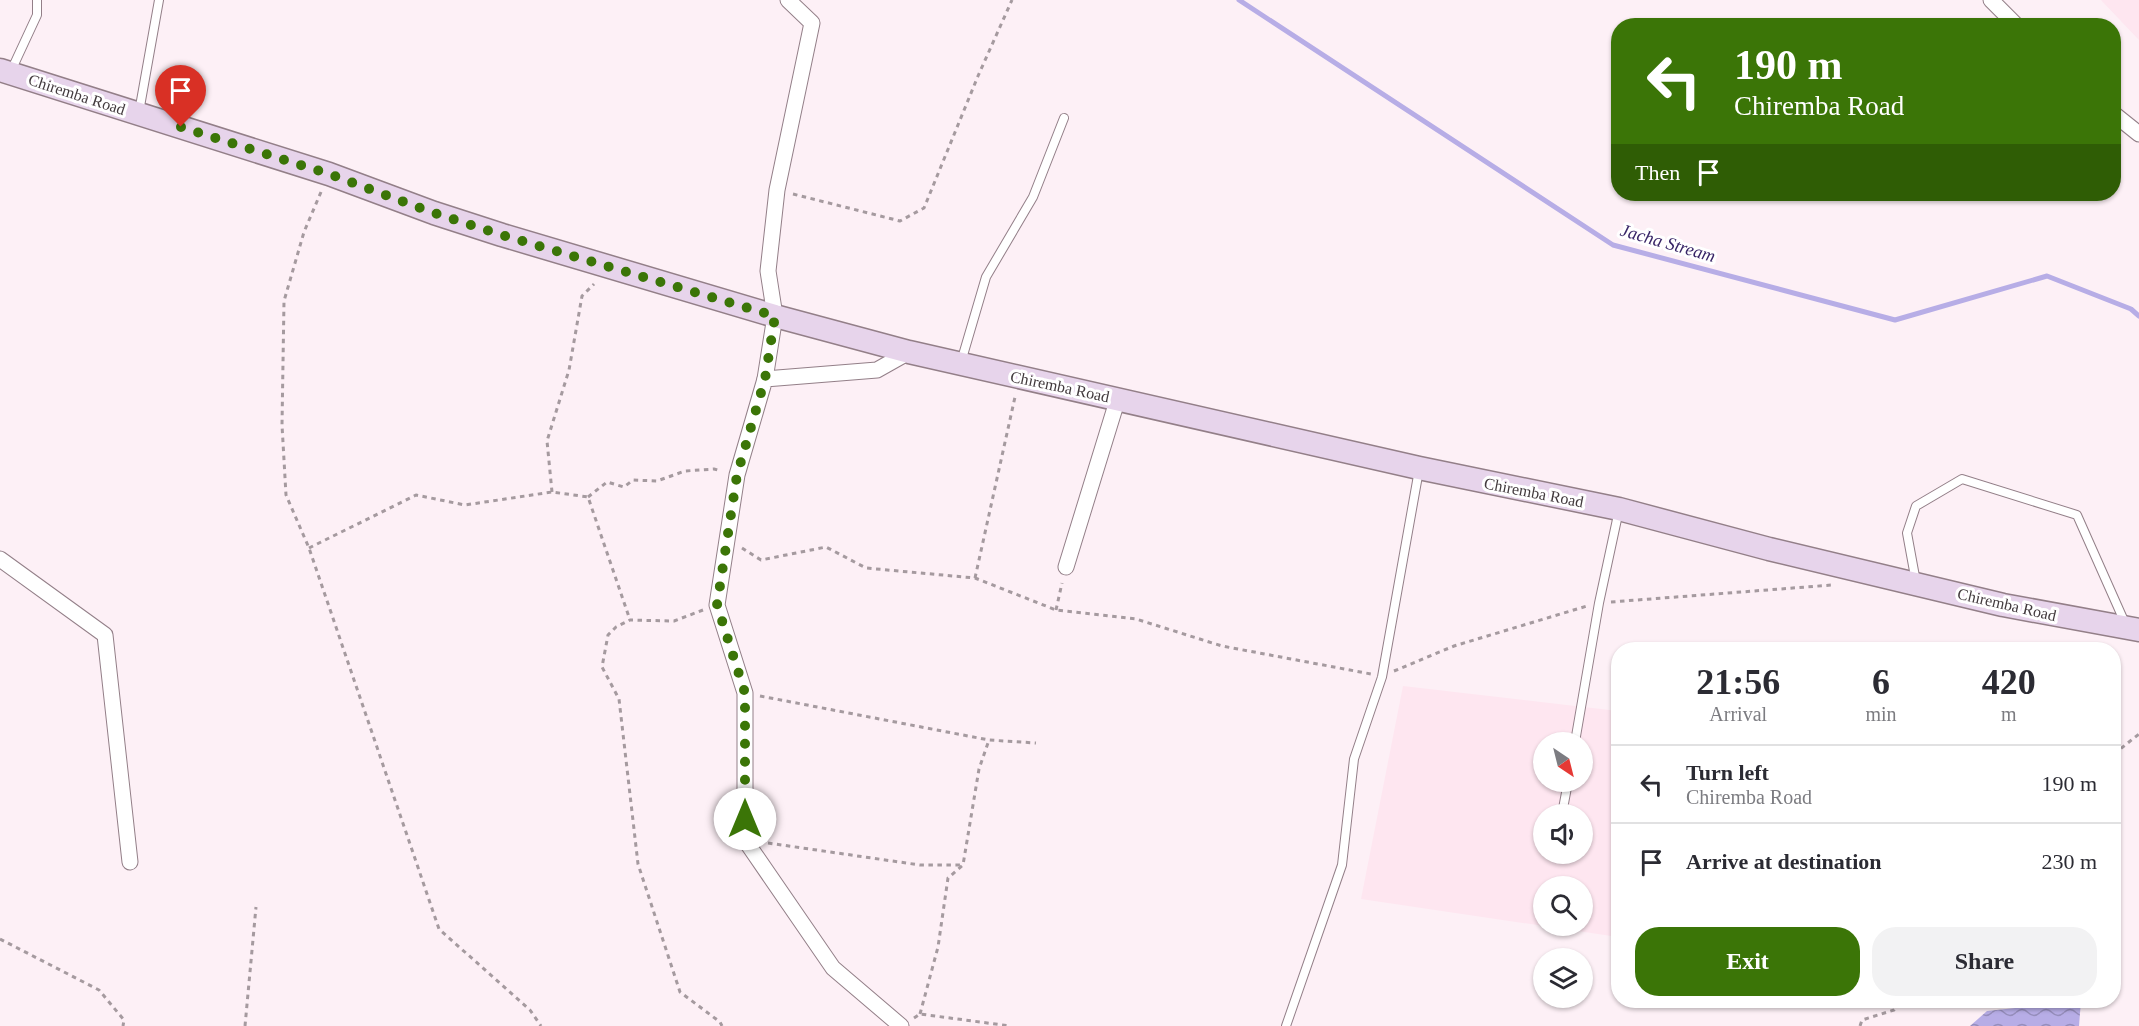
<!DOCTYPE html>
<html lang="en">
<head>
<meta charset="utf-8">
<style>
  :root { --surface:#fff; --page:#f2f2f3; --text:#2b2b33; --muted:#7c7c81; --line:#e1e1e2; --accent:#3b7507 }
  body { margin:0; font-family:Georgia,serif; background:var(--page); color:var(--text); height:100vh; display:flex; flex-direction:column; font-size:22px; white-space:nowrap }
  * { box-sizing:border-box; margin:0 }
  p { font-size:20px; color:var(--muted) }
  .icon { flex:none; width:33px; height:33px; fill:none; stroke:currentColor; stroke-width:2; stroke-linecap:round; stroke-linejoin:round }
  .map { position:relative; flex:1; overflow:hidden }
  .details { position:absolute; left:1611px; top:642px; width:510px; height:366px; display:flex; flex-direction:column; background:var(--surface); border-radius:24px; box-shadow:0 2px 4px #0004 }
  .details>* { flex:none }
  .top-card { position:absolute; left:1611px; top:18px; width:510px; height:183px; border-radius:24px; box-shadow:0 2px 4px #0004; background:#3b7507; color:#fff; overflow:hidden }
  .needle { width:39px; rotate:145deg }
  .controls { position:absolute; left:1533px; top:732px; display:grid; gap:12px }
  .controls a { display:grid; place-items:center; width:60px; height:60px; border-radius:50%; background:var(--surface); box-shadow:0 2px 4px #0004; font-size:30px }
  .pin { position:absolute; display:grid; place-items:center; width:51px; height:51px; color:#fff; margin:-62px -26px; border-radius:50% 50% 50% 0; rotate:-45deg; box-shadow:0 0 6px #0007 }
  .pin .icon { rotate:45deg }
  .me { position:absolute; width:66px; margin:-33px; rotate:0deg; stroke-linejoin:round; filter:drop-shadow(0 0 4px #0008) }
  .turn { display:flex; align-items:center; gap:21px; height:126px; padding:0 24px; font-size:27px }
  .turn .icon { width:78px; height:78px; stroke-width:2.5 }
  .turn b { display:block; font-size:42px; line-height:51px }
  .then { display:flex; align-items:center; height:57px; padding:0 24px; background:#0003; gap:12px; font-size:22px }
  .eta { display:flex; justify-content:space-evenly; align-items:center; height:102px; text-align:center }
  .eta b { font-size:36px; font-weight:800; line-height:42px }
  .button { display:flex; gap:12px; margin-top:auto; padding:12px 24px }
  .button a { flex:1; height:69px; border-radius:24px; background:var(--accent); color:#fff; font-size:24px; font-weight:800; line-height:69px; text-align:center }
  .button a+a { background:var(--page); color:var(--text) }
  ul { padding:0; list-style:none }
  li { display:flex; align-items:center; gap:18px; height:78px; padding:0 24px; border-top:2px solid var(--line) }
  li div { flex:1 }
  li b { display:block; font-size:22px }
  li em { font-style:normal }
  .map>svg:first-child { display:block }
  .built { fill:#fee6f0; fill-rule:evenodd }
  .water { fill:url(#water-waves) }
  .lines { fill:none; stroke-linecap:round; stroke-linejoin:round }
  .stream { stroke:#b7ade6; stroke-width:5 }
  .lane-casing { stroke:#937f88; stroke-width:10 }
  .street-casing { stroke:#937f88; stroke-width:17 }
  .secondary-casing { stroke:#937f88; stroke-width:25 }
  .path { stroke:#a59a9f; stroke-width:3; stroke-dasharray:4.5 4.5; stroke-linecap:butt }
  .lane { stroke:#fff; stroke-width:8 }
  .street { stroke:#fff; stroke-width:15 }
  .secondary { stroke:#e7d4eb; stroke-width:22 }
  .route { stroke:#3b7507; stroke-width:10; stroke-dasharray:0 18 }
  .labels { text-anchor:middle; stroke-width:6; stroke-linejoin:round; paint-order:stroke }
  .street-label { font-size:16px; fill:#423a3d; stroke:#fff }
  .water-label { font-size:18px; font-style:italic; fill:#382567; stroke:#fff }
</style>
</head>
<body>
<div class="map">
<svg width="2139" height="1026" viewBox="0 0 2139 1026">
  <defs>
    <pattern id="water-waves" width="16" height="10" patternUnits="userSpaceOnUse" patternTransform="scale(1.5)"><rect width="16" height="10" fill="#b7ade6"/><path d="M0 5q4-4 8 0t8 0" fill="none" stroke="#968ebc"/></pattern>
  </defs>
  <rect width="100%" height="100%" fill="#fdf0f6"/>
  <!-- built -->
  <g class="built">
    <path d="M2101,0H2139V40Z"/>
    <path d="M1403,686L1618,711V937L1361,899ZM1544,742H1582V782H1544ZM1544,814H1582V854H1544ZM1544,886H1582V926H1544Z"/>
  </g>
  <!-- water -->
  <path class="water" d="M2081,1001L2079,1026H1970L1987,1011Z"/>
  <g class="lines">
    <!-- stream -->
    <path class="stream" d="M1239,0L1613,245L1895,320L2047,276L2131,309L2139,316"/>
    <!-- lane casing -->
    <g class="lane-casing">
      <g id="lane">
        <path d="M11,71L37,15V0"/>
        <path d="M139,112L159,0"/>
        <path d="M961,362L986,277L1033,197L1064,118"/>
        <path d="M1916,582L1907,533L1916,506L1962,479L2077,515L2125,623"/>
        <path d="M1575,742L1599,603L1619,510"/>
        <path d="M1562,814L1568,782"/>
        <path d="M1286,1026L1342,865L1354,759L1382,677L1419,470"/>
      </g>
    </g>
    <!-- street casing -->
    <g class="street-casing">
      <g id="street">
        <path d="M1991,0L2017,26"/>
        <path d="M2114,114L2139,134"/>
        <path d="M765,379L775,316L768,271L777,190L812,23L788,0"/>
        <path d="M0,559L105,635L130,862"/>
        <path d="M1066,567L1118,398"/>
        <path d="M901,1026L833,968L745,840V693L717,605L737,475L765,379L877,370L909,352"/>
      </g>
    </g>
    <!-- secondary casing -->
    <g class="secondary-casing">
      <path id="secondary" d="M0,70L329,174L434,213L502,235L775,316L909,352L1419,468L1619,509L1769,549L2003,605L2139,630"/>
    </g>
    <!-- path -->
    <g class="path">
      <path d="M321,192L304,232L284,301L282,425L286,495L309,548L439,929L530,1010L541,1026"/>
      <path d="M793,194L900,221L924,208L978,76L1012,0"/>
      <path d="M552,492L547,441L569,370L582,296L594,284"/>
      <path d="M588,497L607,482L624,487L633,480L657,481L685,471L714,469L721,471"/>
      <path d="M309,548L416,495L465,505L552,492L588,497L630,620"/>
      <path d="M742,548L761,560L826,547L866,568L975,578L1056,610L1136,619L1222,646L1371,674"/>
      <path d="M975,578L1015,397"/>
      <path d="M1611,602L1832,585"/>
      <path d="M703,610L674,621L630,620L616,627L608,635L602,667L619,699L638,864L680,992L720,1022L722,1026"/>
      <path d="M1056,610L1062,583"/>
      <path d="M1394,671L1454,646L1587,606"/>
      <path d="M760,696L989,740L1036,743"/>
      <path d="M2114,754L2139,734"/>
      <path d="M768,843L920,865H961"/>
      <path d="M0,939L99,990L124,1020L123,1026"/>
      <path d="M920,1014L938,947L948,878L963,865L979,769L989,740"/>
      <path d="M914,1018L920,1014L1010,1026"/>
      <path d="M245,1026L256,907"/>
      <path d="M1860,1026L1862,1020L1894,1010L1902,1000"/>
    </g>
    <!-- lane -->
    <use href="#lane" class="lane"/>
    <!-- street -->
    <use href="#street" class="street"/>
    <!-- secondary -->
    <use href="#secondary" class="secondary"/>
  </g>
  <g class="lines">
    <!-- route -->
    <path class="route" d="M181,127L329,174L434,213L502,235L775,316L765,379L737,475L717,605L745,693V819"/>
  </g>
  <g class="labels">
    <!-- street labels -->
    <g class="street-label">
      <text transform="translate(77 94) rotate(18)" y="6">Chiremba Road</text>
      <text transform="translate(1060 386) rotate(12)" y="6">Chiremba Road</text>
      <text transform="translate(1534 492) rotate(11)" y="6">Chiremba Road</text>
      <text transform="translate(2007 604) rotate(13)" y="6">Chiremba Road</text>
    </g>
    <!-- water labels -->
    <g class="water-label">
      <text transform="translate(1668 243) rotate(16)" y="6">Jacha Stream</text>
    </g>
  </g>
</svg>
<div class="controls">
<a><svg class="needle" viewBox="-14 -14 28 28"><path d="M0-13l5 13h-10z" fill="#e53935"/><path d="M0 13l5-13h-10z" fill="#7c7c81"/></svg></a>
<a><svg class="icon" aria-label="sound" viewBox="0 0 24 24"><path d="M4 9h4l5-4v14l-5-4H4zM17 9q2 3 0 6"/></svg></a>
<a><svg class="icon" aria-label="search" viewBox="0 0 24 24"><circle cx="10" cy="10" r="6"/><path d="M15 15l6 6"/></svg></a>
<a><svg class="icon" aria-label="layers" viewBox="0 0 24 24"><path d="M12 4l9 5-9 5-9-5zM3 14l9 5 9-5"/></svg></a>
</div>
<div class="pin" style="left:181px;top:127px;background:#d93025"><svg class="icon" aria-label="arrive" viewBox="0 0 24 24"><path d="M6 21V4h12l-3 4 3 4H6"/></svg></div>
<svg class="me" style="left:745px;top:819px" viewBox="-20 -20 40 40"><circle r="19" fill="#fff"/><path d="M0-13L10 11 0 6-10 11z" fill="#3b7507"/></svg>
<div class="top-card">
<div class="turn"><svg class="icon" aria-label="left" viewBox="0 0 24 24"><path d="M17 20v-9H6M10 6l-5 5 5 5"/></svg><div><b>190 m</b>Chiremba Road</div></div>
<div class="then">Then<svg class="icon" aria-label="arrive" viewBox="0 0 24 24"><path d="M6 21V4h12l-3 4 3 4H6"/></svg></div>
</div>
<section class="details">
<div class="eta">
<div><b>21:56</b><p>Arrival</p></div>
<div><b>6</b><p>min</p></div>
<div><b>420</b><p>m</p></div>
</div>
<ul>
<li><svg class="icon" aria-label="left" viewBox="0 0 24 24"><path d="M17 20v-9H6M10 6l-5 5 5 5"/></svg><div><b>Turn left</b><p>Chiremba Road</p></div><em>190 m</em></li>
<li><svg class="icon" aria-label="arrive" viewBox="0 0 24 24"><path d="M6 21V4h12l-3 4 3 4H6"/></svg><div><b>Arrive at destination</b></div><em>230 m</em></li>
</ul>
<div class="button"><a>Exit</a><a>Share</a></div>
</section>
</div>
</body>
</html>
